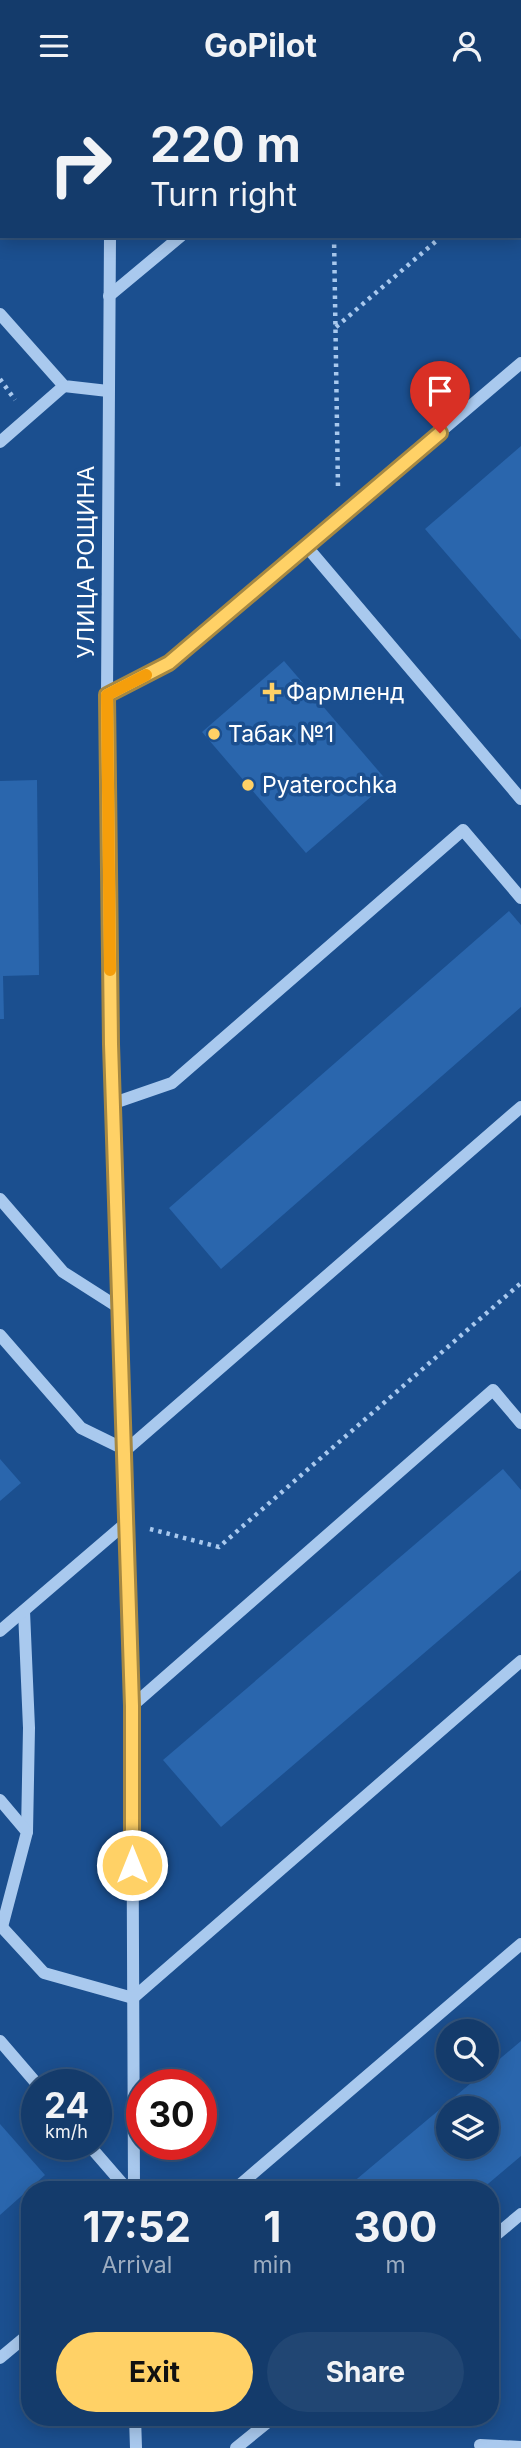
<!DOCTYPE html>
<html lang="en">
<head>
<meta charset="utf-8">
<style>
  :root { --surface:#143b6b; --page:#214673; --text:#f1f3f6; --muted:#9dadc1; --line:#33557e; --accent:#ffd166 }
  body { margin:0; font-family:Inter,sans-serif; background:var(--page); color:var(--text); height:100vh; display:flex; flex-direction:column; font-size:26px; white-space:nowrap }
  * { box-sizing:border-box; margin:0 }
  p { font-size:23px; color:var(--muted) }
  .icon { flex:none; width:38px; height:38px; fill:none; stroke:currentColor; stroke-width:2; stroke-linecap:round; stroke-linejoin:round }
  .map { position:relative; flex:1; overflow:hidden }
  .drawer { position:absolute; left:21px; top:2090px; width:478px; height:245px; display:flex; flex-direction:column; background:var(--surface); border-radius:28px; box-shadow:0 4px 18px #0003,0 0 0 2px var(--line) }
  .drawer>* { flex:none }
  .banner { position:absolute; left:0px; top:0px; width:522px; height:147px; box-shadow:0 4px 18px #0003,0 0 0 2px var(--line); background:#143b6b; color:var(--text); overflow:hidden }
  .fabs { position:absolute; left:436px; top:1928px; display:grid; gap:14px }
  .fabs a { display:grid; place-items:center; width:63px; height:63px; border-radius:50%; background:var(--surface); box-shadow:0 4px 18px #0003,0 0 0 2px var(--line); font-size:35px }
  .speed { position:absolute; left:21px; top:1978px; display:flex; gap:14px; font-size:35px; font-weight:700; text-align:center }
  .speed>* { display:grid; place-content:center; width:91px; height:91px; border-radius:50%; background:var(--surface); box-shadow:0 4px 18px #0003,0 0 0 2px var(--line); line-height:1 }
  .speed small { font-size:18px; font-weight:400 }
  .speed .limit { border:10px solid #d22; background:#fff; color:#111 }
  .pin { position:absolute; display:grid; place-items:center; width:60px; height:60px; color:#fff; margin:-72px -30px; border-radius:50% 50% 50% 0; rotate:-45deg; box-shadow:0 0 7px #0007 }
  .pin .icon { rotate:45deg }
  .me { position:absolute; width:77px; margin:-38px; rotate:0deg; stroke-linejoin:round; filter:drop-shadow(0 0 5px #0008) }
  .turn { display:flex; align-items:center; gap:24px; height:147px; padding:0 35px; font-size:32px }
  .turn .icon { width:91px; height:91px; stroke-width:2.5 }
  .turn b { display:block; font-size:49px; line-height:60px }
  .eta { display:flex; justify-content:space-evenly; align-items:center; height:119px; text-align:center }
  .eta b { font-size:42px; font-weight:700; line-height:49px }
  .button { display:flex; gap:14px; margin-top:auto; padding:14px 35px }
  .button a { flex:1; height:80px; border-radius:42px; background:var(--accent); color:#111; font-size:28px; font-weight:700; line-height:80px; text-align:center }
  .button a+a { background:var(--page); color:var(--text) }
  header { display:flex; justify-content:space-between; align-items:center; height:91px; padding:0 35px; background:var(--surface); font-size:32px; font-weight:700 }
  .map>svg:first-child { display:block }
  .building { fill:#2a66ad; fill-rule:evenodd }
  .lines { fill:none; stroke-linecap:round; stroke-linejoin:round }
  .path { stroke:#a9c9ee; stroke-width:4.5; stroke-dasharray:3.5 5; stroke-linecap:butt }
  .minor { stroke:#a9c9ee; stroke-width:12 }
  .route-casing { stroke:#a68842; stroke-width:18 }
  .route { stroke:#ffd166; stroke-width:12 }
  .slow { stroke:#f59e0b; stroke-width:12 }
  .poi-dot { fill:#ffd166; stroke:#1b4f8f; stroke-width:2.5 }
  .labels { text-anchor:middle; stroke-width:7; stroke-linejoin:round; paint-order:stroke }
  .street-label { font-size:23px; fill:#fff; stroke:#1b4f8f }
  .poi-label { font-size:23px; fill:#fff; stroke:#1b4f8f; text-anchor:start }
</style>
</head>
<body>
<header><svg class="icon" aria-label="menu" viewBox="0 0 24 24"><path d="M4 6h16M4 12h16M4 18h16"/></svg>GoPilot<svg class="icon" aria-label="person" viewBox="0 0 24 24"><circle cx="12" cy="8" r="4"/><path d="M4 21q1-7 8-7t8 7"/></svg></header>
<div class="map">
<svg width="521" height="2357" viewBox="0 0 521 2357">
  <rect width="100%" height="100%" fill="#1b4f8f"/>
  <!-- building -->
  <g class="building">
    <path d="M521,355V549L425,438Z"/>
    <path d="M284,570L388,691L306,762L202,641Z"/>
    <path d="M37,689L39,884L3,885L4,928H0V690Z"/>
    <path d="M509,820L521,834V916L221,1178L169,1117Z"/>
    <path d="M0,1368L21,1392L0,1410Z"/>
    <path d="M503,1378L521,1399V1479L221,1736L163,1669Z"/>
    <path d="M521,1950V2065L482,2098H345ZM448,2018H486V2056H448Z"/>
    <path d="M0,2033L45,2084L0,2124Z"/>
  </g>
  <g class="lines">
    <!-- path -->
    <g class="path">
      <path d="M401,0L403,2"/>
      <path d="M519,0L521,2"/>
      <path d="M442,2L444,0"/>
      <path d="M520,79L521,78"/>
      <path d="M520,138L521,139"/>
      <path d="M334,145L338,397"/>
      <path d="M336,236L442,145"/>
      <path d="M0,288L15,309"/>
      <path d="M150,1438L219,1456L521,1192"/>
    </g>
    <!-- minor -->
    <g class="minor">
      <path d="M112,2V0"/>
      <path d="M352,2L354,0"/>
      <path d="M110,145L107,604L111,953L132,1615L134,2098"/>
      <path d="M109,205L181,145"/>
      <path d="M0,223L64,295L108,300"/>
      <path d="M0,351L64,295"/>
      <path d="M307,456L521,708"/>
      <path d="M107,604L169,572L521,272"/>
      <path d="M114,1012L172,992L463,739L521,807"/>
      <path d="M0,1108L63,1181L121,1218"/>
      <path d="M0,1244L81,1337L126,1359L521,1016"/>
      <path d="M24,1520L29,1637L27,1741"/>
      <path d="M0,1540L126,1432"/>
      <path d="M132,1615L493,1299L521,1332"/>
      <path d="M0,1709L27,1741L2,1836"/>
      <path d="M0,1834L44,1882L133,1907L521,1570"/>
      <path d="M0,1950L37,1993"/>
      <path d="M88,2053L127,2098"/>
      <path d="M235,2098L521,1853"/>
      <path d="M490,2149L521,2123"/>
      <path d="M0,2267L30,2242"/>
      <path d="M135,2326L136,2357"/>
      <path d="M480,2354L521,2356"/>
      <path d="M236,2357L274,2326"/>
    </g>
  </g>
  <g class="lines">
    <!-- route casing -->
    <g class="route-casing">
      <path id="route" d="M132,1774V1615L111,953L107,604L169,572L440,342"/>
    </g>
    <!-- route -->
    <use href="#route" class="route"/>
    <!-- slow -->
    <path class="slow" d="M110,879L107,604L146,584"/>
  </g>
  <!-- markers -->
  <g class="poi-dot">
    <path d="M268.5 590.5h7v7h7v7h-7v7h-7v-7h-7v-7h7z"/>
    <circle cx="214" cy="643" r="7"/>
    <circle cx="248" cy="694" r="7"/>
  </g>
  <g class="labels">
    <!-- street labels -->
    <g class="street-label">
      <text transform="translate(86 471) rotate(-90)" y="8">УЛИЦА РОЩИНА</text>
    </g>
    <!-- poi labels -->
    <g class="poi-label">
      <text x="286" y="609">Фармленд</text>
      <text x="228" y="651">Табак №1</text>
      <text x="262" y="702">Pyaterochka</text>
    </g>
  </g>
</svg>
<div class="fabs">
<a><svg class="icon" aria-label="search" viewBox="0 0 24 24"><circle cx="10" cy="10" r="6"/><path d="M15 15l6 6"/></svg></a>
<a><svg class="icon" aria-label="layers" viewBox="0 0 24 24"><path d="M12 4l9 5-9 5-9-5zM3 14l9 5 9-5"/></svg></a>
</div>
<div class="speed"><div>24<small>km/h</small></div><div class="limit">30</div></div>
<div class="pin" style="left:440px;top:342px;background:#d93025"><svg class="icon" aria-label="arrive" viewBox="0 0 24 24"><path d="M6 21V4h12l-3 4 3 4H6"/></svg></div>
<svg class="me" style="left:132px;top:1774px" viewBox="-20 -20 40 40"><circle r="17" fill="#ffd166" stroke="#fff" stroke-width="3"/><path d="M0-11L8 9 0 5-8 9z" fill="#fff"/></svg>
<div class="banner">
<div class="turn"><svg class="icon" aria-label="right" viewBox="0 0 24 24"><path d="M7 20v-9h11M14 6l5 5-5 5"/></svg><div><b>220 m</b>Turn right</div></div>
</div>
<section class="drawer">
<div class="eta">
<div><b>17:52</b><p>Arrival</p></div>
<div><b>1</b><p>min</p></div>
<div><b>300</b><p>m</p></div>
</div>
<div class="button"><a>Exit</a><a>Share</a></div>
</section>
</div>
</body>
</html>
